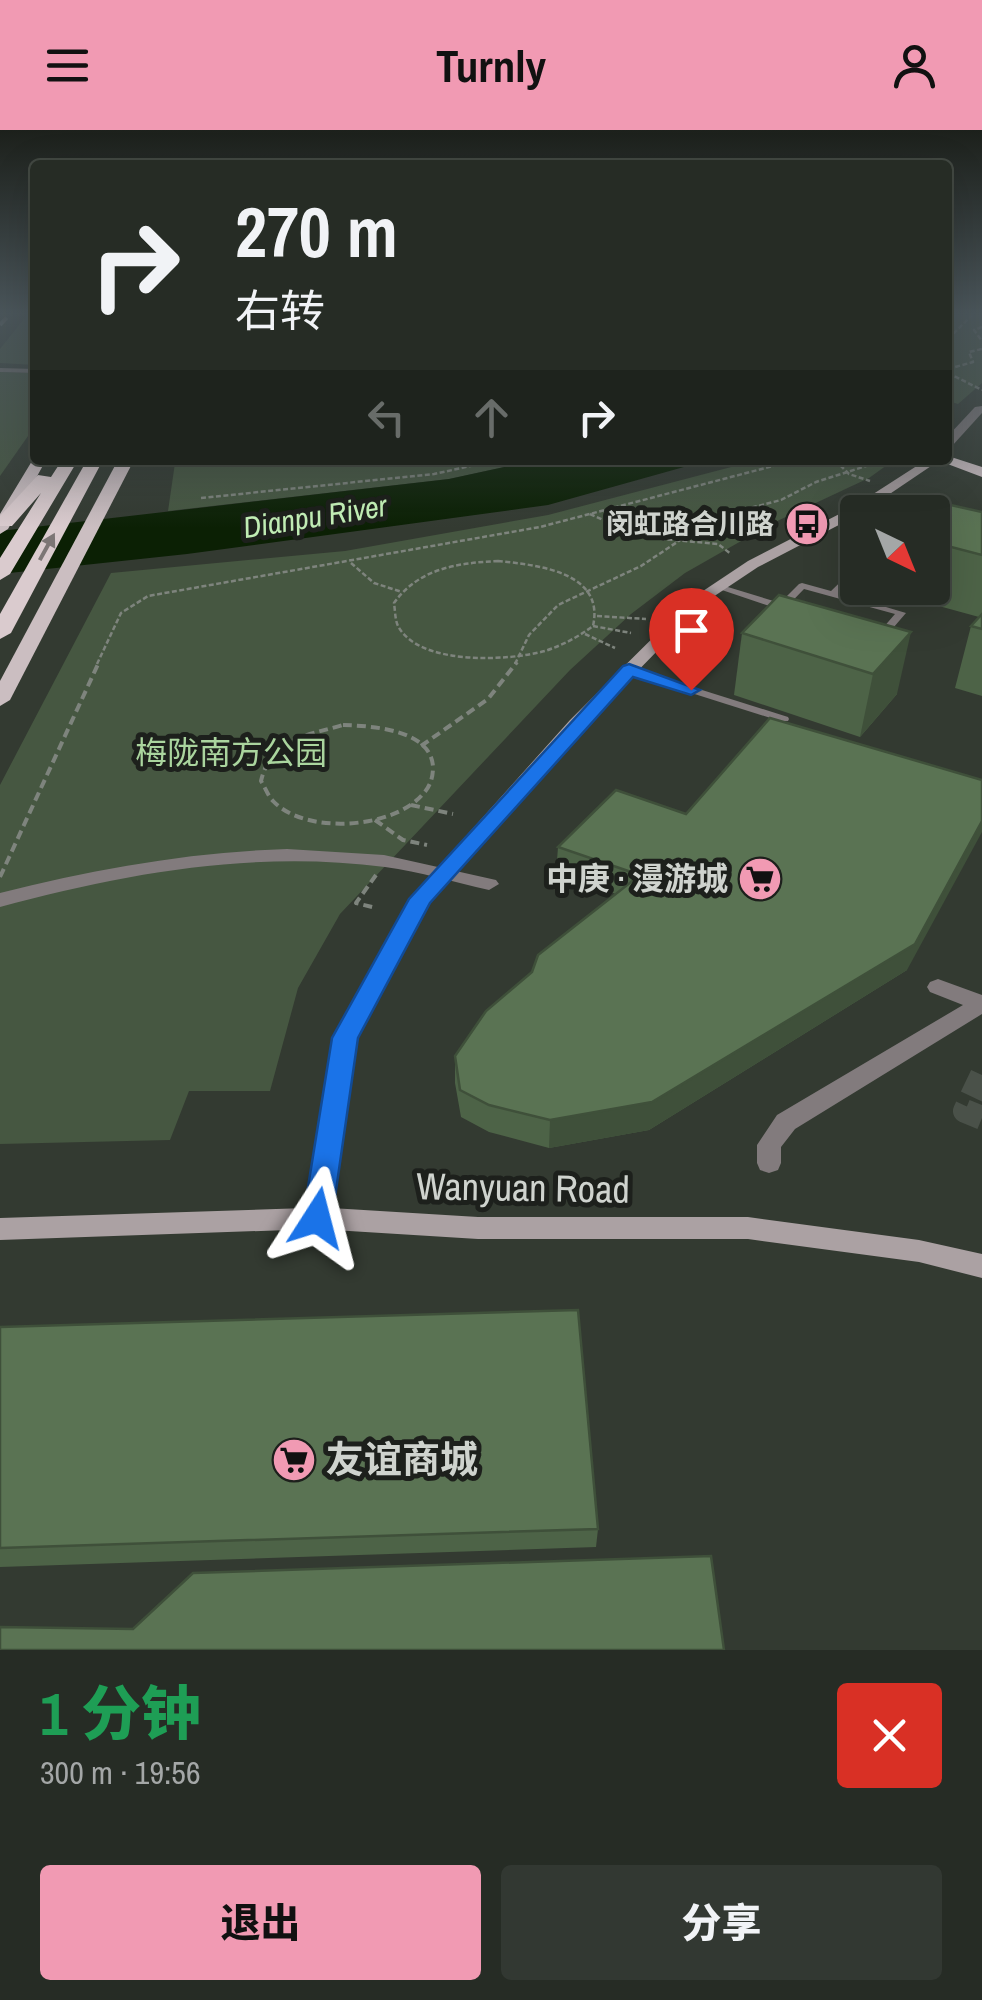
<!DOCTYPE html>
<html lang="zh">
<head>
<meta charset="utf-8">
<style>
  :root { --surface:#262c25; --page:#323832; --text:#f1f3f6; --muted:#a4a7a7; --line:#424842; --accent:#f19ab3 }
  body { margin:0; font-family:"Archivo Narrow","Noto Sans SC",sans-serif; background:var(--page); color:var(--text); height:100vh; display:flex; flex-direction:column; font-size:38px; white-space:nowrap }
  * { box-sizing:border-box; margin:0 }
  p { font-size:32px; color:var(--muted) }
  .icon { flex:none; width:55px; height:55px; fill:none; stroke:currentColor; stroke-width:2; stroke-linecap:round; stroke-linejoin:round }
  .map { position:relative; height:1520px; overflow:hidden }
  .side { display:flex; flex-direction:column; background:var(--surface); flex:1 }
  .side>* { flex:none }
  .banner { position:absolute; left:30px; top:30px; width:922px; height:305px; border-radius:10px; box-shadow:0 10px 40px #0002,0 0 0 2px var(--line); background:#262c25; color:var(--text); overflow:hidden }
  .needle { width:65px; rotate:137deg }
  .tools { position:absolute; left:840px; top:365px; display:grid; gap:20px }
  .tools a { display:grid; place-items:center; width:110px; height:110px; border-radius:10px; background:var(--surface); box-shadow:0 10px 40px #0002,0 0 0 2px var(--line); font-size:50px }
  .pin { position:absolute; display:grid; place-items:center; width:85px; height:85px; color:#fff; margin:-102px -42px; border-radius:50% 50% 50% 0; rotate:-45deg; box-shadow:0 0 10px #0007 }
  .pin .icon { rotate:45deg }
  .me { position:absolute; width:110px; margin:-55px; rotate:9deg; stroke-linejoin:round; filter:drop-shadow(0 0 8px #0008) }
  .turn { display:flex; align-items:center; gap:35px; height:210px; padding:0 40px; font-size:45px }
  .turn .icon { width:130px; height:130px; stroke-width:2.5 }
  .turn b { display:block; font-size:70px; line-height:85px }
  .lanes { display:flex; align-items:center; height:95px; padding:0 40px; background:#0003; justify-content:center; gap:50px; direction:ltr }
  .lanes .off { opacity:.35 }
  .round { display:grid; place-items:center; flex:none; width:105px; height:105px; border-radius:10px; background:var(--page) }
  .headline { display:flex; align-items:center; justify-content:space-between; height:170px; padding:0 40px }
  h1 { font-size:60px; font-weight:800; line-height:75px; color:#1e9e55 }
  .action { display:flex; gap:20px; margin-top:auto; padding:20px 40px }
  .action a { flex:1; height:115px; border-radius:10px; background:var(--accent); color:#111; font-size:40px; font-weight:800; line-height:115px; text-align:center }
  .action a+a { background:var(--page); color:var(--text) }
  header { display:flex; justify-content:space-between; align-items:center; height:130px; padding:0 40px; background:var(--accent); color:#111; font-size:45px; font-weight:800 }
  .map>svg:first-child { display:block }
  .green { fill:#465741 }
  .water { fill:#0b2004 }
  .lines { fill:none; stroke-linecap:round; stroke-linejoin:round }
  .pedestrian-tunnel { stroke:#4a5149; stroke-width:24; stroke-dasharray:24 11; stroke-linecap:butt }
  .path-far1 { stroke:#7e847d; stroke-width:2.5; stroke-dasharray:5 2.5; stroke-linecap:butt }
  .path { stroke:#7e847d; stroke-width:4; stroke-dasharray:9 5; stroke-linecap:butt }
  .service { fill:#827b7d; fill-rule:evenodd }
  .pedestrian { fill:#827b7d; fill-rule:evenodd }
  .minor { fill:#827b7d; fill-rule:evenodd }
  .secondary { fill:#aba1a3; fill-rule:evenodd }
  .primary { fill:#cbbec1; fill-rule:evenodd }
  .trunk { fill:#dacbce; fill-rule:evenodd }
  .rail { stroke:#a8ada7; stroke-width:4; stroke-dasharray:10 10; stroke-linecap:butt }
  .wall { fill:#4d6347 }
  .shaded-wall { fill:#3f503a }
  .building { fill:#5a7353; stroke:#3f503a; stroke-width:2.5 }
  .oneway { fill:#7c7675 }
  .route { fill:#1a73e8; stroke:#114b97; stroke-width:2.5 }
  .labels { text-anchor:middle; stroke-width:10; stroke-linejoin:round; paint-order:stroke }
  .far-poi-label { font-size:28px; font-weight:bold; fill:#cfd3ce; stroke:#1d201c; text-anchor:end }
  .far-water-label { font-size:30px; font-style:italic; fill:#c0ecb4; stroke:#1d201c }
  .park-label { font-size:32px; fill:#aad59e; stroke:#1d201c }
  .poi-label { font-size:32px; font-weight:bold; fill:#cfd3ce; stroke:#1d201c; text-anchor:end }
  .near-street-label { font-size:38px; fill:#cfd3ce; stroke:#1d201c }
  .near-poi-label { font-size:38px; font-weight:bold; fill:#cfd3ce; stroke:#1d201c; text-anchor:start }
</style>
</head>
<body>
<header><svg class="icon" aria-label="menu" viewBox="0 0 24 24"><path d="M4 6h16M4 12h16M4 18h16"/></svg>Turnly<svg class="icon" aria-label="person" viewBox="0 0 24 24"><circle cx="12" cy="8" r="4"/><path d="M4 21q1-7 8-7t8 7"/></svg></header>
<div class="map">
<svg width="982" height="1520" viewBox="0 0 982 1520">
  <rect width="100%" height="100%" fill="#333a31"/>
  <!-- green -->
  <g class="green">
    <path d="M27,185H35V235L0,233V219Z"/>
    <path d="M948,185H982V253L958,274L948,271Z"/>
    <path d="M0,242L35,243V296L0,346Z"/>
    <path d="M273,330H536L449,349L168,381L175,333Z"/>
    <path d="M758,330H894L869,348L773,393L685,443L631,484L570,540L340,784L298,858L270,961H189L170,1010L0,1014V655L111,443L345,421L548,385Z"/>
  </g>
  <!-- water -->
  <path class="water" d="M536,330H709L548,375L187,424L0,444V401L449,349Z"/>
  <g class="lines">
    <!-- pedestrian-tunnel -->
    <path class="pedestrian-tunnel" d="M982,945L965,981L982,988"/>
    <!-- path-far1 -->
    <g class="path-far1">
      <path d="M982,197L974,200L982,211"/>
      <path d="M948,209L972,185"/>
      <path d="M948,239L973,232L969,222L982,219"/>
      <path d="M948,243L982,260"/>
      <path d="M835,330L849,344L870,351"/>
      <path d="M201,368L434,344L498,330"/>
      <path d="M590,384L641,407L718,414L731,424"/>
      <path d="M498,431C538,435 605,442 593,496C578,507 563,515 545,521C509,531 419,536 398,496C395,490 395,479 394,473C419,438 458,433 498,431Z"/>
      <path d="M351,433L374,453L402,462"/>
      <path d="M597,486L646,489"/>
      <path d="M593,496L631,503"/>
      <path d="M585,504L615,518"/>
      <path d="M97,534L121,483L148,466L540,397L796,330"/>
      <path d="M515,534L529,505L558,475L641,436L715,387L781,370L816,352L885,330"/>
    </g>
    <!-- path -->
    <g class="path">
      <path d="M343,595C371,596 431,599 433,637C433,648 430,657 422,665C392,699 305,705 273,671C268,666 265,657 261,651C271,608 306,606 343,595Z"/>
      <path d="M421,616L488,569L517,532"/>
      <path d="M411,675L453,684"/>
      <path d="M375,690L403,710L427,715"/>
      <path d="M376,745L356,773L376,778"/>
      <path d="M0,747L99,532"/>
    </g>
    <!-- service -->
    <g class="service">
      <path d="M0,238L35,239V243L0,242Z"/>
      <path d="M858,435V444L839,463L906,483L868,527L865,528L760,498V494L775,478L713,457L718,454L780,473L799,454L802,453L831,461ZM804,459L895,484L863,521L769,495Z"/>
      <path d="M629,537L788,587L789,589L788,591H780L625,542V538Z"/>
    </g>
    <!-- pedestrian -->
    <g class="pedestrian">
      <path d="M287,719L384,725L496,750L499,754L489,760C454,752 420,742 385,737C254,720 126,743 0,777V763C95,739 189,722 287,719Z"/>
      <path d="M938,849L982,865V884L795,999L781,1017V1033L778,1040L769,1043L760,1040L757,1033V1015L777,985L963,875L930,862L927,857L930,852Z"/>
    </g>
    <!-- minor -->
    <path class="minor" d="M982,276V283L952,316H948V306L975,277Z"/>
    <!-- secondary -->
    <path class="secondary" d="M926,330H940L863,382H858V385L758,437L704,473L582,598L429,772L356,908L331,1078L478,1087H748L919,1110L982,1124V1148L919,1132L748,1109H478L317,1099L0,1110V1088L306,1078L334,908L414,764L570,590L694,467L748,431L853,377Z"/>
    <!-- primary -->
    <g class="primary">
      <path d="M35,326V330H46L8,399L0,404V384Z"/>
      <path d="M948,326L982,337V347L937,330H948Z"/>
      <path d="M118,330H134L10,570L0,576V551Z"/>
    </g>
    <!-- trunk -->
    <g class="trunk">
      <path d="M62,330H78L10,444L0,450V428L41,363L12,396H0V386L38,345L51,347Z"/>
      <path d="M87,330H103L11,503L0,509V484Z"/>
    </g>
    <!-- rail -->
    <path class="rail" d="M0,195L9,185"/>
  </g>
  <!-- wall -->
  <g class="wall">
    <path d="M932,382H982V566L955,558L971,496L979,487L873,458H932Z"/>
    <path d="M779,465L897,564L860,607L734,565L742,503Z"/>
    <path d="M616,660L907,840L649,1000L549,1018L489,1002L461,987L455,953V926L616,764L556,744L558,717Z"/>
    <path d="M0,1197L598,1399L596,1417L0,1437Z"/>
  </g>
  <!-- shaded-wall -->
  <g class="shaded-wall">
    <path d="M911,502L897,564L860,607L873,544Z"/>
    <path d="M982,691V702L907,840L649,1000L549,1018L550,990Z"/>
  </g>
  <!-- building -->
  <g class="building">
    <path d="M910,366L982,382V425L932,412V382H890Z"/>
    <path d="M779,465L911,502L873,544L742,503Z"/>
    <path d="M982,484V499L971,496Z"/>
    <path d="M770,588L982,650V691L915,814L652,972L550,990L489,975L460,960L455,926L486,881L532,842L538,825L640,745L558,717L616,660L686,684Z"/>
    <path d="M578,1180L598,1399L0,1418V1197Z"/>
    <path d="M711,1426L724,1520H0V1497L133,1499L193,1443Z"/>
  </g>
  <!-- one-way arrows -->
  <defs><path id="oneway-solid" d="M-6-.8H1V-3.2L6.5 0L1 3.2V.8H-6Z" transform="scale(2.5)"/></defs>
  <use class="oneway" href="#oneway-solid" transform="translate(47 417) rotate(-61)"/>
  <!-- sky -->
  <linearGradient id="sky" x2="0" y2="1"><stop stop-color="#1c201b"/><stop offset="0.46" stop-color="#4a555a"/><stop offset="1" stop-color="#4a555a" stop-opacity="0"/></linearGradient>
  <rect width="982" height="398" fill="url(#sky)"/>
  <!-- route -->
  <path class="route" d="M629,534L700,560L691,565L633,547L430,773L358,908L332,1088L328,1097L317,1100L307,1097L303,1088L332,908L409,769L623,536Z"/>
  <!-- icons -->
  <defs>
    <g id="bus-disc" transform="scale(2.25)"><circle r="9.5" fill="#f19ab3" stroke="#1d201c"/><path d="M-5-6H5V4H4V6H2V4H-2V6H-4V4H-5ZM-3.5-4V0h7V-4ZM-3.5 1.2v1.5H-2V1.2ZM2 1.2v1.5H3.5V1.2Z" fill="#111"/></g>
    <g id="supermarket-disc" transform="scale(2.25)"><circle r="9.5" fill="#f19ab3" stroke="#1d201c"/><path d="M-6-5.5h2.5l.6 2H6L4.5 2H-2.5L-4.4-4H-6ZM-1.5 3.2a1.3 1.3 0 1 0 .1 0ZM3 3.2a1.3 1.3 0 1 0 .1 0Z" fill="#111"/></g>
  </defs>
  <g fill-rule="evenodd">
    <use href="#bus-disc" x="807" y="394"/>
    <use href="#supermarket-disc" x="760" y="749"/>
    <use href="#supermarket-disc" x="294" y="1330"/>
  </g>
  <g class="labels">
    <!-- far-poi labels -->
    <g class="far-poi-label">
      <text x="774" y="404">闵虹路合川路</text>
    </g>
    <!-- far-water labels -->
    <g class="far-water-label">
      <text transform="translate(315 387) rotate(-9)" y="10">Dianpu River</text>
    </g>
    <!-- park labels -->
    <g class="park-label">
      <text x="231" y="634">梅陇南方公园</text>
    </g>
    <!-- poi labels -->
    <g class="poi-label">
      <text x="728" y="760">中庚 · 漫游城</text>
    </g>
    <!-- near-street labels -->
    <g class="near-street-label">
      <text transform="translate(523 1058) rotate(1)" y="13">Wanyuan Road</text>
    </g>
    <!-- near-poi labels -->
    <g class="near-poi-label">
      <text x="326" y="1343">友谊商城</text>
    </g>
  </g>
</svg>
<div class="tools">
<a><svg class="needle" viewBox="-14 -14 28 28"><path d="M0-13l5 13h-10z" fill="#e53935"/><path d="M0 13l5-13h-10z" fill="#a4a7a7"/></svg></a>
</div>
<div class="pin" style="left:691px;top:560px;background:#d93025"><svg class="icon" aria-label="arrive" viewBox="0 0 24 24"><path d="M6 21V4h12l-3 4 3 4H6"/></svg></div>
<svg class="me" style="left:317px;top:1088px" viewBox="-20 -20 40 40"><path d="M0-17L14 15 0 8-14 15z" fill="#1a73e8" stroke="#fff" stroke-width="4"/></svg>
<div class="banner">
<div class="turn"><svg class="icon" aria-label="right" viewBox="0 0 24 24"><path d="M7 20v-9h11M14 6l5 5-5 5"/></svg><div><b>270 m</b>右转</div></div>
<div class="lanes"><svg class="icon off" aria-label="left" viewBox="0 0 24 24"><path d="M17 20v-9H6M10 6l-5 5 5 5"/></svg><svg class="icon off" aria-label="ahead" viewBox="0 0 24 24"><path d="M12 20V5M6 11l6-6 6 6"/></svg><svg class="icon" aria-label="right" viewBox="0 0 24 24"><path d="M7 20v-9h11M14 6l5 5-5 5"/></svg></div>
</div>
</div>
<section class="side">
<div class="headline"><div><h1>1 分钟</h1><p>300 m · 19:56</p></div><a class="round" style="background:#d93025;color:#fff"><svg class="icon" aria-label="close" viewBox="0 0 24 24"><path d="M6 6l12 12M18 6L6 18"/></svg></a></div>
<div class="action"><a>退出</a><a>分享</a></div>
</section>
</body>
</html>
